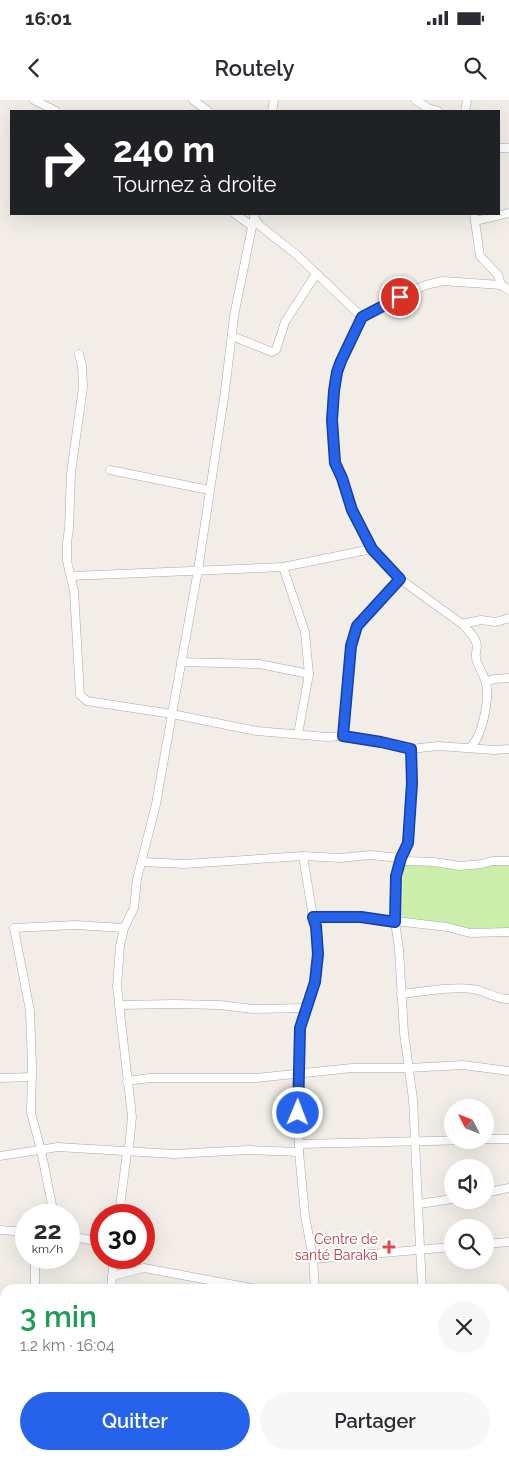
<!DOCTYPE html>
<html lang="fr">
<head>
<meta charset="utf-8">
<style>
  :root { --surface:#fff; --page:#f7f7f7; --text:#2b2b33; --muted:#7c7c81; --accent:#2563eb }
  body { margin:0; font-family:Raleway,sans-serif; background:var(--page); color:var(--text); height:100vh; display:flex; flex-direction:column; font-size:19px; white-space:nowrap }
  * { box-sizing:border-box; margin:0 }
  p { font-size:16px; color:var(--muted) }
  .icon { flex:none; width:28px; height:28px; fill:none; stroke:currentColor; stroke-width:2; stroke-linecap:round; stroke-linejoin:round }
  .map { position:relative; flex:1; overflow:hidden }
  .side { position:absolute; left:0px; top:1184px; width:510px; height:176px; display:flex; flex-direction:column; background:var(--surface); border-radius:15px 15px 0 0; box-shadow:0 5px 20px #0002 }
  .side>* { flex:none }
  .banner { position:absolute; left:10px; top:10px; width:490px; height:105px; border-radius:0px; box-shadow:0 5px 20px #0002; background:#202124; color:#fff; overflow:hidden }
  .needle { width:32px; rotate:312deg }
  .buttons { position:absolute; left:444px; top:999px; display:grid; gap:10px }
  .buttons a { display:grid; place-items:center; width:50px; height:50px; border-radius:50%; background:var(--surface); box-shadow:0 5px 20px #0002; font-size:25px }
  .speed { position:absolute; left:15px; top:1104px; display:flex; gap:10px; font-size:25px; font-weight:700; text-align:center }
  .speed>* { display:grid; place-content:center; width:65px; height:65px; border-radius:50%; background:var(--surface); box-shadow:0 5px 20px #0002; line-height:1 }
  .speed small { font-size:12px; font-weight:400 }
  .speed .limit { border:8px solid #d22; background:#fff; color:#111 }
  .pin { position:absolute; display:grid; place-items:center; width:42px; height:42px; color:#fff; margin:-21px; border:2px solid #fff; border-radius:50%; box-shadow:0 1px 5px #0007 }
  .me { position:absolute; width:55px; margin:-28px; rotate:1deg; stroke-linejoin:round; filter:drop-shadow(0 0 4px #0008) }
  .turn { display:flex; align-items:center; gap:18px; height:105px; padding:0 20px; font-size:22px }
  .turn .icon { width:65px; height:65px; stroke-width:2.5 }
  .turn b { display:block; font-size:35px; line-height:42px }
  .round { display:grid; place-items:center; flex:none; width:52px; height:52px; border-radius:26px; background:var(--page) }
  .summary { display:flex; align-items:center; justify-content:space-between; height:85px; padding:0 20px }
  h1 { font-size:30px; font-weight:600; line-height:38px; color:#1e9e55 }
  .primary-button { display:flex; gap:10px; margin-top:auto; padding:10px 20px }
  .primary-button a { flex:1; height:58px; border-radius:30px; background:var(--accent); color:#fff; font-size:20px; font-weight:600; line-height:58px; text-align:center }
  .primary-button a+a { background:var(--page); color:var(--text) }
  .status { display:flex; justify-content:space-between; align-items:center; height:35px; padding:0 25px; background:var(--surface); direction:ltr }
  .status svg { height:14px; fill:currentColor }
  header { display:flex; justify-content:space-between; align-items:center; height:65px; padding:0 20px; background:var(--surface); font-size:22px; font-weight:600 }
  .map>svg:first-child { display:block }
  .grass { fill:#cbeeab }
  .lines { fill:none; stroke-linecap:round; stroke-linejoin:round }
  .minor-casing { stroke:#a8a8a8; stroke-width:9 }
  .minor { stroke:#fff; stroke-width:8 }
  .route-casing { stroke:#184099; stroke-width:12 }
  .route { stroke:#2563eb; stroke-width:9 }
  .health-dot { fill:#e0444e; stroke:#fff; stroke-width:2 }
  .labels { text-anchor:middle; stroke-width:4; stroke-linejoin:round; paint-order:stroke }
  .health-label { font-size:14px; fill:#be3a42; stroke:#fff; text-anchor:end }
</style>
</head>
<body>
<div class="status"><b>16:01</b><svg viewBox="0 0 49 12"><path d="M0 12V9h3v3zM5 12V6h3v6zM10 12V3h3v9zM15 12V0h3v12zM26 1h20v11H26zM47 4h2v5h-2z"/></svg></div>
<header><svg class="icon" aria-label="back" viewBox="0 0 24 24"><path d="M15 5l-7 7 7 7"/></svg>Routely<svg class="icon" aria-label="search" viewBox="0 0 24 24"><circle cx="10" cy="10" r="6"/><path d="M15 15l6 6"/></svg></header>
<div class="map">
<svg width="509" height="1359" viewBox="0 0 509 1359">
  <rect width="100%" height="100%" fill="#f2eee7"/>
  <!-- grass -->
  <path class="grass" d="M499,763L509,764V829L468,830L402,820L403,765L480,768Z"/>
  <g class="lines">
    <!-- minor casing -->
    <g class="minor-casing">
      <g id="minor">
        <path d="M34,0L56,11"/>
        <path d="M193,0L208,11"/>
        <path d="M415,0L428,8L438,11"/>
        <path d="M272,11L274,0"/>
        <path d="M465,11L467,0"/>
        <path d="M499,48H509"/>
        <path d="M235,114L252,126"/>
        <path d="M255,114L254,117L259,125L298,156L362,217"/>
        <path d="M474,114L480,156L498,175L501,185"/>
        <path d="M254,117L234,216L225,291L198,470L172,614L257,631L327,637L343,636L381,641L411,649L438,646L494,650L509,649"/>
        <path d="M475,121L509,113"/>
        <path d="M509,190L501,185L443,181L426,185L409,192L362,217L341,261L334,291L332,331L335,363L342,377L352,410L372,449L400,479L462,524L481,520L496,522L509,518"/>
        <path d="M232,236L272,252L276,250L285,222L316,174"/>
        <path d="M79,254L82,266L83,287L71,373L69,428L67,443V461L74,491L80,595L87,601L172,614L156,704L137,779L134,808L124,828L120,846L117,886L132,1017L129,1047L127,1052L119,1115"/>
        <path d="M110,370L209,390"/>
        <path d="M283,467L305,532L309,574L298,634"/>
        <path d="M71,476L283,467L372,449"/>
        <path d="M462,524C468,530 476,537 477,546C477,550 475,554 476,558C477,566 484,574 486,583C490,599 482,639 469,648"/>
        <path d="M181,562L259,564L309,574"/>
        <path d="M486,582L494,579L509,578"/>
        <path d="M343,636L351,546L357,526L400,479"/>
        <path d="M411,649L412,683L408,743L401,758L396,776L395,822L399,849L404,933L413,999L422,1189"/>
        <path d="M303,756L313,817L316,826L318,855L315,882L300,928L298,997L299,1052L305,1115L313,1159L315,1189"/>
        <path d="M142,762L184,764L303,756L340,758L370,755L401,758L407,761L434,762L460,766L482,764L492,761H509"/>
        <path d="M313,817H361L447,827L470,833L509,832"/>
        <path d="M401,894C422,892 452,886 472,889C485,890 496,900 509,899"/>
        <path d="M119,905L174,904L220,905L253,909L307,908"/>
        <path d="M0,978L32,977"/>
        <path d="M127,981L150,978H256L352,968H408L463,965L509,971"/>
        <path d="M485,1039H509"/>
        <path d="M299,1044L473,1040"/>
        <path d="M0,1056L58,1047L174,1054L248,1050L299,1052"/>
        <path d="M485,1093L509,1088"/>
        <path d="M419,1104L452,1099"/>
        <path d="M54,1115L41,1050L31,1013L32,965L30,911L14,828L75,825L124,828"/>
        <path d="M0,1130L26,1132"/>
        <path d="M69,1136L101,1142"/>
        <path d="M485,1144L509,1142"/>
        <path d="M313,1159L452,1147"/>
        <path d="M112,1176L144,1168L257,1189"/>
        <path d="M35,1189V1158"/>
        <path d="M111,1189L114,1158"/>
        <path d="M0,1202L5,1203"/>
        <path d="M505,1205L509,1204"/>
        <path d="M0,1276H5"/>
        <path d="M505,1279L509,1278"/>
        <path d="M0,1342H5"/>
        <path d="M325,1355V1359"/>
        <path d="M435,1355V1359"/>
        <path d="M84,1359L85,1355"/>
      </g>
    </g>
    <!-- minor -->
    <use href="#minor" class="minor"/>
  </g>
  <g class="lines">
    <!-- route casing -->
    <g class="route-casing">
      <path id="route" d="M298,1013L300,928L315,882L318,854L316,826L313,817H361L395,822L396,776L401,758L408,743L412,683L411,649L381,642L343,636L351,546L357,526L400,479L372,449L352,410L342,378L335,363L332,320L334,291L337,272L341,261L362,217L400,197"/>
    </g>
    <!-- route -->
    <use href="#route" class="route"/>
  </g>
  <!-- markers -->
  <path class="health-dot" d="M386.5 1139.5h5v5h5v5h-5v5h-5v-5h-5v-5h5z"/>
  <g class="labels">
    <!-- health labels -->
    <g class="health-label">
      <text x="378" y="1144">Centre de<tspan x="378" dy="16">santé Baraka</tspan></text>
    </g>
  </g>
</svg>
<div class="buttons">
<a><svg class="needle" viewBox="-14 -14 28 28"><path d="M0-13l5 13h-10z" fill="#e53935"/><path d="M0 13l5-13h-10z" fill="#7c7c81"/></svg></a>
<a><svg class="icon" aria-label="sound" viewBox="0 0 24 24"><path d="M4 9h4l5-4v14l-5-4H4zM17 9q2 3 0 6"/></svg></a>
<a><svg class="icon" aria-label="search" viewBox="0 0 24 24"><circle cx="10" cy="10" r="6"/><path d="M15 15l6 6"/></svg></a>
</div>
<div class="speed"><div>22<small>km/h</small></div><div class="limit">30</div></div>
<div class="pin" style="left:400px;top:197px;background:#d93025"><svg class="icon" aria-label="arrive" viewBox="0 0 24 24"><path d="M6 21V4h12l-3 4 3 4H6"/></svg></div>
<svg class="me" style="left:298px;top:1013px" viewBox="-20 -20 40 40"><circle r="17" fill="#2563eb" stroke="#fff" stroke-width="3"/><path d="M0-11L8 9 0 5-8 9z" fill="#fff"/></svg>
<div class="banner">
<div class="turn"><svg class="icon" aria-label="right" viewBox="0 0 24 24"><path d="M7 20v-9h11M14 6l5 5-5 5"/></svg><div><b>240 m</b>Tournez à droite</div></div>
</div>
<section class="side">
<div class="summary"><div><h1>3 min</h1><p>1.2 km · 16:04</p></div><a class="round"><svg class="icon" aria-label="close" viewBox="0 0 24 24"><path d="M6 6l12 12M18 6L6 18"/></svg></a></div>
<div class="primary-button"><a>Quitter</a><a>Partager</a></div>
</section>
</div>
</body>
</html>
